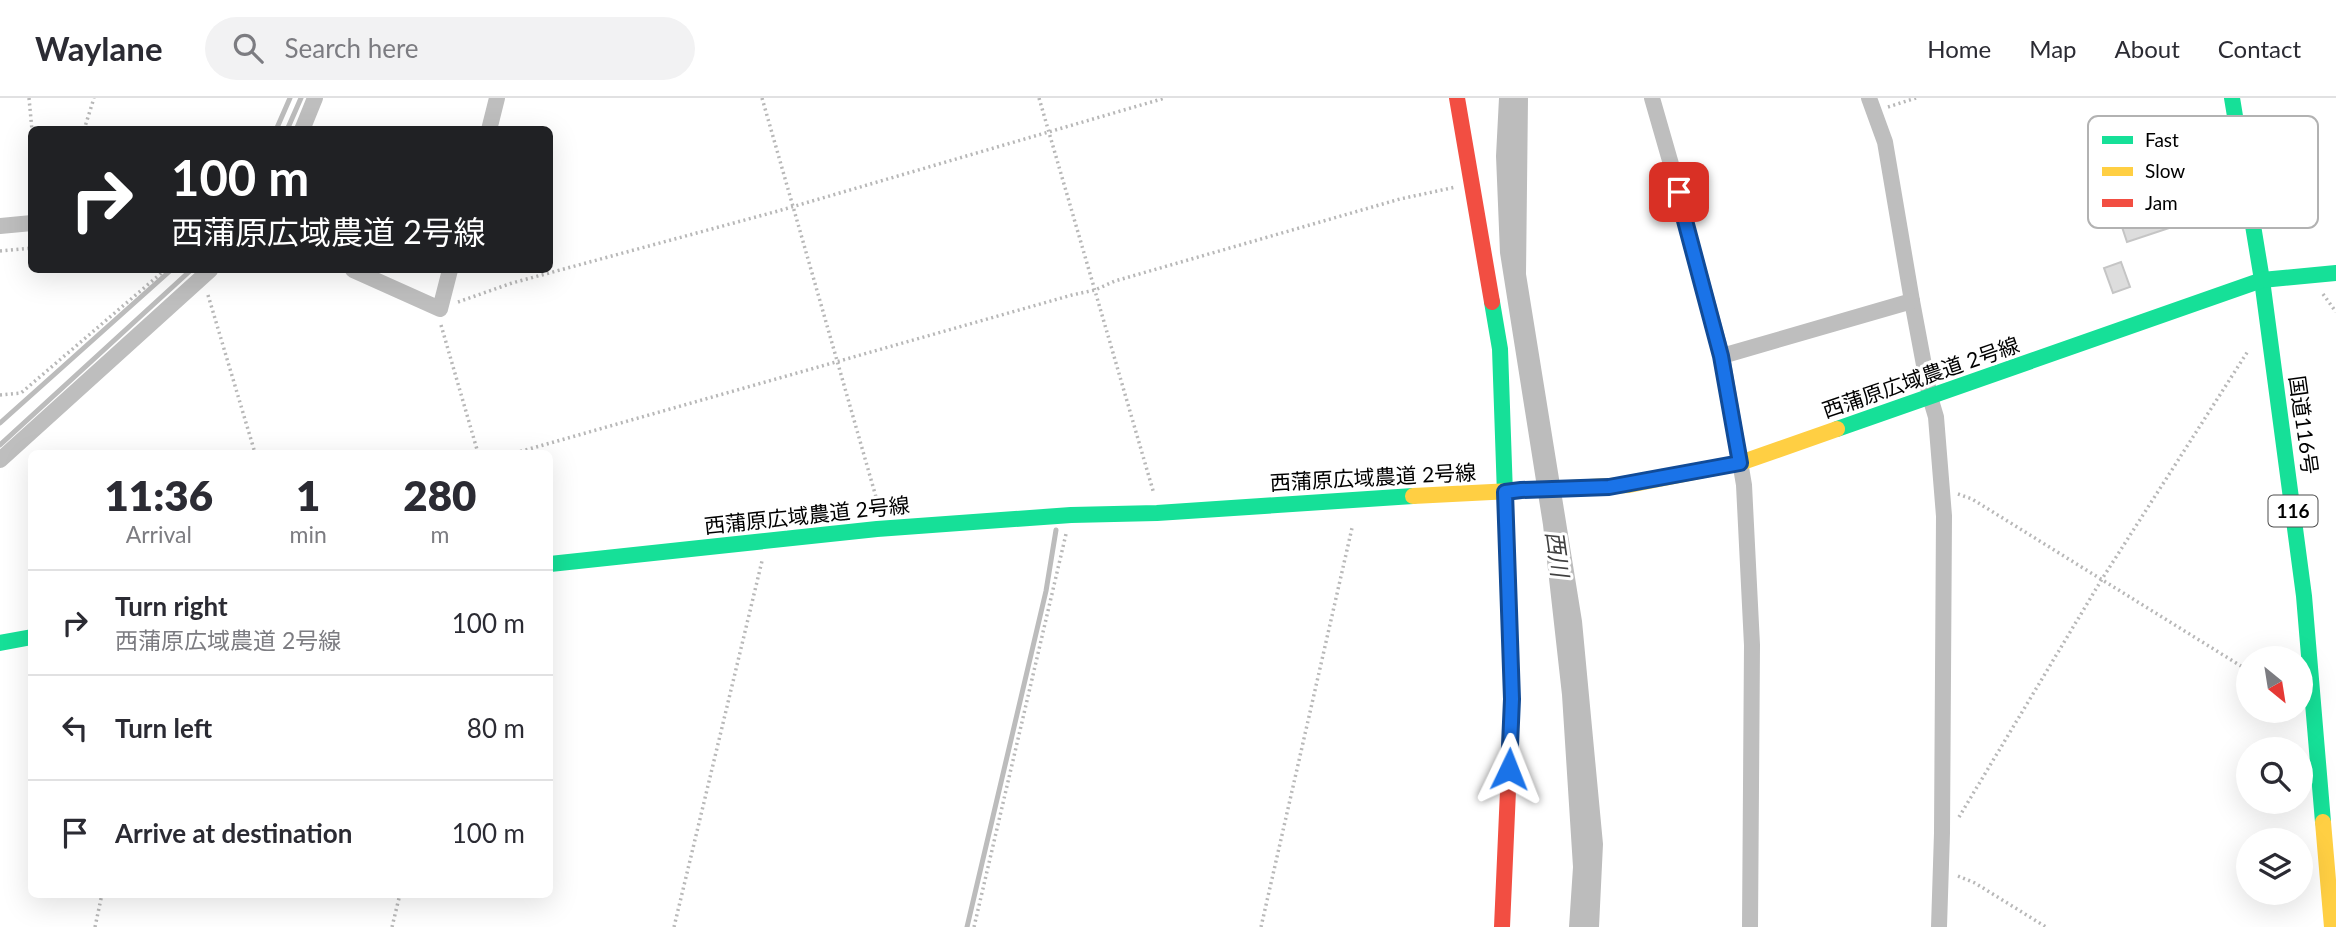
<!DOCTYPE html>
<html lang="en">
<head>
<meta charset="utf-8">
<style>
  :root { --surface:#fff; --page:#f2f2f3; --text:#2b2b33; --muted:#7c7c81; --line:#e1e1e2 }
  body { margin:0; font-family:Lato,"Noto Sans JP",sans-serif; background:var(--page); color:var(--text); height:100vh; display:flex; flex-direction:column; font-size:26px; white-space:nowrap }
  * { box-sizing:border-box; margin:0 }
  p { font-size:23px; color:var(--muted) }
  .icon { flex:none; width:38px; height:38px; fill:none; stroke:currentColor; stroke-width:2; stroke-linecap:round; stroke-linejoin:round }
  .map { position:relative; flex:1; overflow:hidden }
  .details { position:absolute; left:28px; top:352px; width:525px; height:448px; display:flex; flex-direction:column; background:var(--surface); border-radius:10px; box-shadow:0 7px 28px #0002 }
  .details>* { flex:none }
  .banner { position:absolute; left:28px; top:28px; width:525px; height:147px; border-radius:10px; box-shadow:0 7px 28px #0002; background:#202124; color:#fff; overflow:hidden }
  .needle { width:46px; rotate:150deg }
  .fabs { position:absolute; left:2236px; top:548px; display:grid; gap:14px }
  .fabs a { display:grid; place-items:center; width:77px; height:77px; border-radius:50%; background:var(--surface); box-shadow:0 7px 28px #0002; font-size:35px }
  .pin { position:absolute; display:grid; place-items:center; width:60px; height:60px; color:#fff; margin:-30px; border-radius:14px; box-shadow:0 4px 10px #0006 }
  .me { position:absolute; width:77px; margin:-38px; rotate:2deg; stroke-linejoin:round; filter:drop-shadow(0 0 5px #0008) }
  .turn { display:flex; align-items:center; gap:24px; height:147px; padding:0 28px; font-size:32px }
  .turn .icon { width:91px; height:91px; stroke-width:2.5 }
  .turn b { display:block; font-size:49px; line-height:60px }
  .eta { display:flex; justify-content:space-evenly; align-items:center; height:119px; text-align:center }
  .eta b { font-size:42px; font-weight:800; line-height:49px }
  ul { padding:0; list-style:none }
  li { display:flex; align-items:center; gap:21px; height:105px; padding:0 28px; border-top:2px solid var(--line) }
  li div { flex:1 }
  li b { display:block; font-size:26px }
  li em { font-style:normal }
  header { display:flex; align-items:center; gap:42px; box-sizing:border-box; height:98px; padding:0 35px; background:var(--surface); border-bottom:2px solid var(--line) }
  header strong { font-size:33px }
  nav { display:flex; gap:38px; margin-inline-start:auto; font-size:24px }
  .search { width:490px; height:63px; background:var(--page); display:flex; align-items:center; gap:18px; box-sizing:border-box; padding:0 24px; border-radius:38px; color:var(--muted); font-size:26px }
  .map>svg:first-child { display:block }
  .water { fill:#bcbcbc }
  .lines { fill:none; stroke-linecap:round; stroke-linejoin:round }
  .stream { stroke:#bcbcbc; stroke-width:5 }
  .building { fill:#ddd; stroke:#c5c5c5; stroke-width:2 }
  .path { stroke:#b8b8b8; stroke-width:3.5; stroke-dasharray:2 3.5; stroke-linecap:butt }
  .street { stroke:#bebebe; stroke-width:16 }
  .fast { stroke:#16e098; stroke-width:16 }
  .slow { stroke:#ffcf43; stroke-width:16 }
  .jam { stroke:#f24e42; stroke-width:16 }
  .route-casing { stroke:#114b97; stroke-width:18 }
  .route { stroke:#1a73e8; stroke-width:12 }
  .labels { text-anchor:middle; stroke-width:6; stroke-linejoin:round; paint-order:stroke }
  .shield { fill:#fff; stroke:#4c4c4c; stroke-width:2 }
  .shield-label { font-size:19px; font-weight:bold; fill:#000 }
  .street-label { font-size:21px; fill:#000; stroke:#fff }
  .water-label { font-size:23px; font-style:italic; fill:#414141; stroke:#fff }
  .key { fill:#fff; stroke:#b2b2b2; stroke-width:2 }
  .key-label { font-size:19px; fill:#000 }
</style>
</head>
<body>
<header>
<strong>Waylane</strong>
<div class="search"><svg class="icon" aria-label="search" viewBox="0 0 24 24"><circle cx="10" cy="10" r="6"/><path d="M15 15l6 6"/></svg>Search here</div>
<nav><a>Home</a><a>Map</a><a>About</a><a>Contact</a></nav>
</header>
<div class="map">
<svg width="2336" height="829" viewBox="0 0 2336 829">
  <rect width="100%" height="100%" fill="#fff"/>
  <!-- water -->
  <path class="water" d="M1499,0H1528L1526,176L1582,523L1603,746L1599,829H1569L1573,769L1562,597L1543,427L1500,155L1496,58Z"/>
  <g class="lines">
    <!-- stream -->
    <g class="stream">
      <path d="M276,32L290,0"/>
      <path d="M287,32L301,0"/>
      <path d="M0,325L171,172"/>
      <path d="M0,347L191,172"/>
      <path d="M967,829L1046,493L1056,432"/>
    </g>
  </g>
  <!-- building -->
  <g class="building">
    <path d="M2169,56L2184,96L2191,94L2199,120L2127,144L2114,105L2101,110L2093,89L2118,79L2117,75Z"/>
    <path d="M2121,164L2130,189L2113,195L2104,170Z"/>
  </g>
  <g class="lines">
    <!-- path -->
    <g class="path">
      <path d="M29,0L32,32"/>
      <path d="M762,0L876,399V413"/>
      <path d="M1039,0L1154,396"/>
      <path d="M1888,9L1916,0"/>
      <path d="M84,32L94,0"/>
      <path d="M0,153L32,150"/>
      <path d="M2323,196L2336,214"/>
      <path d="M208,197L255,355"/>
      <path d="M458,204L512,185L778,113L1165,0"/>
      <path d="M441,227L478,355"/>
      <path d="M0,297L21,295L165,172"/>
      <path d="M515,355L1072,197L1095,192L1115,183L1400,101L1456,89"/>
      <path d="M1958,396L1972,401L2249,573"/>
      <path d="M1959,719L2102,481L2248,253"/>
      <path d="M1958,778L1975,785L2046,829"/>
      <path d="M95,829L102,796"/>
      <path d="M392,829L400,796"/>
      <path d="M674,829L762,463"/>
      <path d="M974,829L1066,436"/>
      <path d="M1261,829L1352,430"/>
    </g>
    <!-- street -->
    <g class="street">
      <path d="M1652,0L1679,94V100L1722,258L1744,387L1752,547L1750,829"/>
      <path d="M1869,0L1885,44L1912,203L1930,299L1936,319L1944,418L1942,735L1939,829"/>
      <path d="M302,32L315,0"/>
      <path d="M489,32L497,0"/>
      <path d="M0,128L32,125"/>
      <path d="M353,172L440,211L450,172"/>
      <path d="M1722,258L1912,203"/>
      <path d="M0,362L210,172"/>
    </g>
    <!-- fast -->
    <g class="fast">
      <path d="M2232,0L2262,182L2304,498L2323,724"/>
      <path d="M1492,204L1500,251L1512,601L1511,624"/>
      <path d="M1837,331L2262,182L2336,175"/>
      <path d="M550,466L877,431L1071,417L1157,415L1413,398"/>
      <path d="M0,545L32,539"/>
    </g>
    <!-- slow -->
    <g class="slow">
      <path d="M1413,398L1629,387L1740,365L1837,331"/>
      <path d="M2323,724L2332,829"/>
    </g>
    <!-- jam -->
    <g class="jam">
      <path d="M1457,0L1492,204"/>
      <path d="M1502,829L1511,624"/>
    </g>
  </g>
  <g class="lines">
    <!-- route casing -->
    <g class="route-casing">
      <path id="route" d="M1509,671L1512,601L1505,394L1521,392L1609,389L1740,365L1721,258L1679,100V94"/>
    </g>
    <!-- route -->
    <use href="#route" class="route"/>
  </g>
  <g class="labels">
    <!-- shield labels -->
    <rect class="shield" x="2268.5" y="397.5" width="49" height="31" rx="5"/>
    <g class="shield-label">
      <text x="2293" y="420">116</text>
    </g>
    <!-- street labels -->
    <g class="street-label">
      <text transform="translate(1921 280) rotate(-19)" y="7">西蒲原広域農道 2号線</text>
      <text transform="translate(2303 327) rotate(82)" y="7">国道116号</text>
      <text transform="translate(1373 380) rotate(-3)" y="7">西蒲原広域農道 2号線</text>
      <text transform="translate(807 418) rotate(-6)" y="7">西蒲原広域農道 2号線</text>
    </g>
    <!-- water labels -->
    <g class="water-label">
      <text transform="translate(1557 456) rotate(82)" y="8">西川</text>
    </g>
  </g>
  <!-- legend -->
  <rect x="2088" y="18" width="230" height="112" rx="10" class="key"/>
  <rect x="2102" y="38" width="31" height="8" fill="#16e098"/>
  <rect x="2102" y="69" width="31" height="9" fill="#ffcf43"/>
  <rect x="2102" y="101" width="31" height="8" fill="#f24e42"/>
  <g class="key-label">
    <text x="2145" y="49">Fast</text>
    <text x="2145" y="80">Slow</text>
    <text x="2145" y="112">Jam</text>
  </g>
</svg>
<div class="fabs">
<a><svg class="needle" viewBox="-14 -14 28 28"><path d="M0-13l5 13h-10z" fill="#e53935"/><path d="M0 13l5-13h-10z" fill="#7c7c81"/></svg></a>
<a><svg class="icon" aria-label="search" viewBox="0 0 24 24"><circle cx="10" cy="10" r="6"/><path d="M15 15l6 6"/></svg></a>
<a><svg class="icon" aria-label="layers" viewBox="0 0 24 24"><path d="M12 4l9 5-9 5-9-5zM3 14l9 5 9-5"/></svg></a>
</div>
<div class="pin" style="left:1679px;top:94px;background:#d93025"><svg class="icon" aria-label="arrive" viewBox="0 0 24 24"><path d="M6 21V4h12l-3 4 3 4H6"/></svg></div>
<svg class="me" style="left:1509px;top:671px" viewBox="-20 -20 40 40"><path d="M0-17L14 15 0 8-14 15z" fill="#1a73e8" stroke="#fff" stroke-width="4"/></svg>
<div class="banner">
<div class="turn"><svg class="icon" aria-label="right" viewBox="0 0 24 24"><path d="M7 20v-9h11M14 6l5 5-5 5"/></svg><div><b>100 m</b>西蒲原広域農道 2号線</div></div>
</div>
<section class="details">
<div class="eta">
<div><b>11:36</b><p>Arrival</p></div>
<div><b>1</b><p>min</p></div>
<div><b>280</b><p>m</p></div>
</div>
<ul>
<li><svg class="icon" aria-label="right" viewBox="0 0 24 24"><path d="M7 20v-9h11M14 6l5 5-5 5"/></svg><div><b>Turn right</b><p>西蒲原広域農道 2号線</p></div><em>100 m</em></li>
<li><svg class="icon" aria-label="left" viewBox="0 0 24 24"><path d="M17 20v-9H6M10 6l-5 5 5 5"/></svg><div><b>Turn left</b></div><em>80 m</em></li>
<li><svg class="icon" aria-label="arrive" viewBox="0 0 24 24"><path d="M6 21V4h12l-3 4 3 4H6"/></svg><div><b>Arrive at destination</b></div><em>100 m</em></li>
</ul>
</section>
</div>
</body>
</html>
